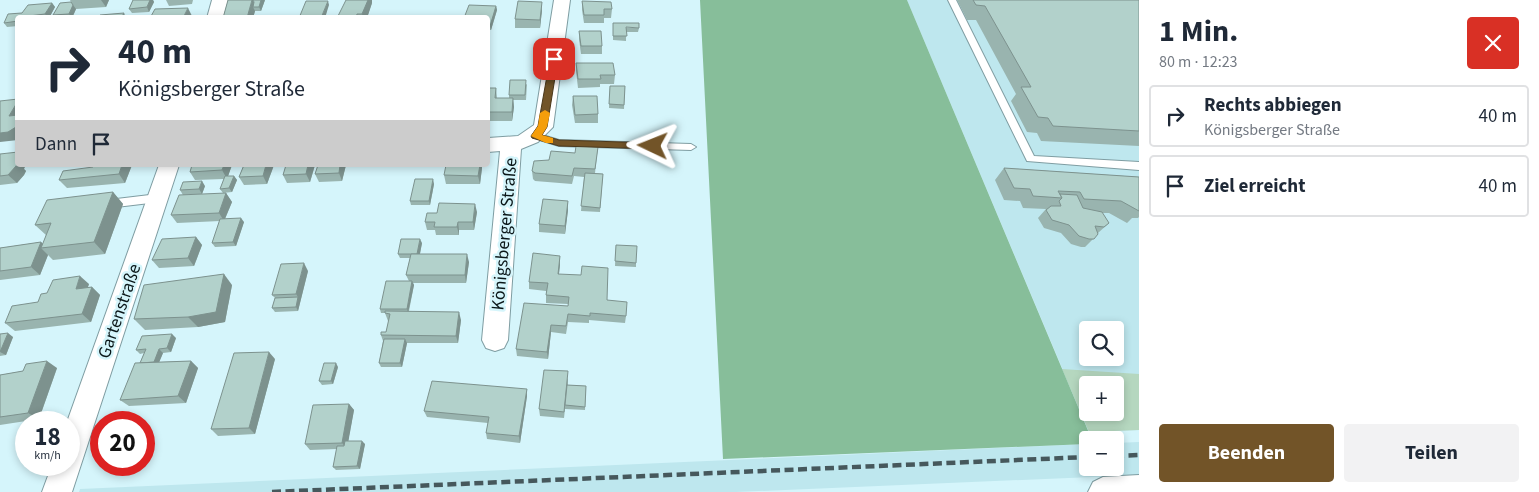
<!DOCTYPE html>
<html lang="de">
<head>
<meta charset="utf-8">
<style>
  :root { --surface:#fff; --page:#f2f2f3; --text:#1f2937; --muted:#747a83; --line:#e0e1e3; --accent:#725428 }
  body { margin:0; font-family:"Source Sans 3",sans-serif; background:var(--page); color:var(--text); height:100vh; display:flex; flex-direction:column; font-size:19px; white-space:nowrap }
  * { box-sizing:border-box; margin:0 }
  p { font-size:16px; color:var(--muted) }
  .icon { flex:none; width:28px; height:28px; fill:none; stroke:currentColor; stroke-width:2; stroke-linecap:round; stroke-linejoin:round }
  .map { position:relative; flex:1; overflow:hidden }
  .details { display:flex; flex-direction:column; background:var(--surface); width:400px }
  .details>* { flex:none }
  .hud { position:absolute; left:15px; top:15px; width:475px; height:152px; border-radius:5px; box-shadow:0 2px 8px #0003; background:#fff; color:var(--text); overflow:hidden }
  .controls { position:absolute; left:1079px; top:321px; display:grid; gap:10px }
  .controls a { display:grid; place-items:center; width:45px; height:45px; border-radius:5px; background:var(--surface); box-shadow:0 2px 8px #0003; font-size:25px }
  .speed { position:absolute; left:15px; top:411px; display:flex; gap:10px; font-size:25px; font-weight:700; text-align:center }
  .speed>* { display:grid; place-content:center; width:65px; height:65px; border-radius:50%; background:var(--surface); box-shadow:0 2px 8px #0003; line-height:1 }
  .speed small { font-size:12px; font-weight:400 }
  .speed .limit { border:8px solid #d22; background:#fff; color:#111 }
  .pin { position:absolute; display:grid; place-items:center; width:42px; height:42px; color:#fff; margin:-21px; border-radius:10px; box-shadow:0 2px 8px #0006 }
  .me { position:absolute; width:55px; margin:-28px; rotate:272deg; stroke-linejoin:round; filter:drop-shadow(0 0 4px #0008) }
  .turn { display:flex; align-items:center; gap:18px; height:105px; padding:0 20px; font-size:22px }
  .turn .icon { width:65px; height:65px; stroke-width:2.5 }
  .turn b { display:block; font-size:35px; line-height:42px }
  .then { display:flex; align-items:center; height:48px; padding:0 20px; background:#0003; gap:10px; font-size:19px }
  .round { display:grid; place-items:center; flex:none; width:52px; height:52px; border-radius:5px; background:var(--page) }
  .headline { display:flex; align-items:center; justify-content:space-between; height:85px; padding:0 20px }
  h1 { font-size:30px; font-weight:700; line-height:38px }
  .primary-button { display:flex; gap:10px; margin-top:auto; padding:10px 20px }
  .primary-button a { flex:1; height:58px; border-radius:5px; background:var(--accent); color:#fff; font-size:20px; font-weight:700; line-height:58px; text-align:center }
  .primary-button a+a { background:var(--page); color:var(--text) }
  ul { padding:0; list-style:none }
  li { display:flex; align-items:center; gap:15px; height:62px; margin:0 10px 8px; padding:0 10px; border:2px solid var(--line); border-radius:5px }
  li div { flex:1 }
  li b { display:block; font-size:19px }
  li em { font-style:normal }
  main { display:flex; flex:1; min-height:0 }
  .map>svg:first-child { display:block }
  .built { fill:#bee7ee; fill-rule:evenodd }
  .green { fill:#b5d7bf; fill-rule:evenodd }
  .forest { fill:#87be9a }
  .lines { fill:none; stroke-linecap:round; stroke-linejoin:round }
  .lane-casing { stroke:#7f9da2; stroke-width:2 }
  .street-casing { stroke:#7f9da2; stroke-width:2 }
  .lane { fill:#fff; fill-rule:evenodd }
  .street { fill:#fff; fill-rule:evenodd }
  .rail { stroke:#46585c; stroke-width:4.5; stroke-dasharray:9 4.5; stroke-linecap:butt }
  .wall { fill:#99b4af }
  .shaded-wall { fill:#7d928e }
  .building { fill:#b2d1cb; stroke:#7d928e }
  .route { fill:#725428; stroke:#4a371a }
  .slow { fill:#f59e0b }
  .labels { text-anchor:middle; stroke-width:5; stroke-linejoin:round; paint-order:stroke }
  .street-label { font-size:18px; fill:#0a1618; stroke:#d5f5fb }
</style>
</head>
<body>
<main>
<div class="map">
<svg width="1139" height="492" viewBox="0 0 1139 492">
  <rect width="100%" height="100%" fill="#d5f5fb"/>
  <!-- built -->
  <g class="built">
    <path d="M907,0H1139V430L1089,432ZM1088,330H1115V358H1088ZM1088,385H1115V412H1088Z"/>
    <path d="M1139,442V475L736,492H79L80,489L1087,444L1088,468H1115V443Z"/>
  </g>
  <!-- green -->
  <path class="green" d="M1062,369L1139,374V430L1089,432ZM1088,385H1115V412H1088Z"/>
  <!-- forest -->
  <path class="forest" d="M700,0H907L1092,440H1088L1087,444L723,459Z"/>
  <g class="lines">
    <!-- lane casing -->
    <g class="lane-casing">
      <g id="lane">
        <path d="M948,0H956L1034,156L1139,162V170L1027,161Z"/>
        <path d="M536,133L559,140L691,144L696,147L691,150L559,146L533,138L531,136L533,134Z"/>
        <path d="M158,194L163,198L158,202L108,208L103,204L108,200Z"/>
      </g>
    </g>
    <!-- street casing -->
    <g class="street-casing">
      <g id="street">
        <path d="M212,0H228L223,18H207Z"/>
        <path d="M554,0H570L553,127L538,142L521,149L508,340L504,348L495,351L486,348L482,340L500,151L488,152V138L518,136L534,125Z"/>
        <path d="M159,165H179L72,492H42L52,465H69L67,422Z"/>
        <path d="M1139,475V492H1088L1093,482L1103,477Z"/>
      </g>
    </g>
    <!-- lane -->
    <use href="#lane" class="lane"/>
    <!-- street -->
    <use href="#street" class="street"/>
    <!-- rail -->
    <g class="rail">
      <path d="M1115,456L1139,455"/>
      <path d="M272,492L1088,457"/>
    </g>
  </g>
  <!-- wall -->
  <g class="wall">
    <path d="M70,0H109L106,7L76,9L72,18H55L53,15L71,2Z"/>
    <path d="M133,0H153L154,2L149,12L132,13L129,9Z"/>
    <path d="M166,0H193L192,4L169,6Z"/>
    <path d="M265,0L261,11H255L253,18H223Z"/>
    <path d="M957,0H1139V146L1041,141L1037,133L1027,132L1011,101L1016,94L976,20H967Z"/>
    <path d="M582,1L612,9L611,18H604V23H584L582,10Z"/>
    <path d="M52,3L55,7L49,18H18V26L7,27L4,23L22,13Z"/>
    <path d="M372,3L367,18H337Z"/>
    <path d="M496,6L497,10L491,30H488V18Z"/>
    <path d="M542,10L540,28H515V19Z"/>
    <path d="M613,27L639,28L638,32H626V41L613,40Z"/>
    <path d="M579,31L602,46V54H581L579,39Z"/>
    <path d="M576,63L615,75L614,84H600V87L578,88L576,71Z"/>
    <path d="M527,84L526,100H513L514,107L512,121H488V88H496L497,98H509V95Z"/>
    <path d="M610,86H625L624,109L609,108Z"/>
    <path d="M573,96L598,114V123H575L572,105Z"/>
    <path d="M598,147L595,173L603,174L600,212L581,211L584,177L574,176L572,184L535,181L533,179L532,171L549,160Z"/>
    <path d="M0,154L24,169L26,171L24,175L17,183L0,185Z"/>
    <path d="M132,165L125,183L67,188L59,180Z"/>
    <path d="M192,165H232L228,176H234L237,180L232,192L223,193L220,189L224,179L195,180L190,172Z"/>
    <path d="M244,165H274L267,184L244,185L239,177Z"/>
    <path d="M286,165H315L310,182L287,183L283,175Z"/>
    <path d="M318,165H346L342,181L319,182L315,174Z"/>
    <path d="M482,168L480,184H446L444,175Z"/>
    <path d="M1004,168L1139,177V217L1138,218H1132L1127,223L1109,213H1102L1109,223L1098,233V234L1085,247H1081L1071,244L1061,233L1044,228L1038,218L1046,209L1023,208L1020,201L1004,200L995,180Z"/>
    <path d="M434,184L430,205H411L410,201Z"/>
    <path d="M205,186L202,194L183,195L180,190Z"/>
    <path d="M113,192L123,204L105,254L53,260L48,255L40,275L0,280V248L41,242L43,244L46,235L35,225Z"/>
    <path d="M226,193L232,202L225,219L244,222L236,246L215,247L212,243L220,221L177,223L171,215Z"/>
    <path d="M568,201V210L565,234L539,232V224Z"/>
    <path d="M477,212L474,230H459V235H436L435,230H427L425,222Z"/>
    <path d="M196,237L202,245L194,266L159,268L152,260Z"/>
    <path d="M422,243L420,254L469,262L466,283H413L414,285L409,311L461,320L458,343H407L402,367H381L379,363L383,341L381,335L386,332L389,321H388L385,313H381L380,309L409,281L406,275L410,258H400L398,254Z"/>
    <path d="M616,245L636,263V267L615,266Z"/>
    <path d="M560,256V264L559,274L607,300L626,316L625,323L589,320V323L568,322L566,334L551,332L548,359L517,356L516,349L568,306V304L546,303V291L529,289V282Z"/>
    <path d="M308,271L298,311L275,312L272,308L275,298L272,295Z"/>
    <path d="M89,284L88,287H92L100,295L91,322L15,331L5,323L38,302Z"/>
    <path d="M232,285L225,322L198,327L145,330L134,319Z"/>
    <path d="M0,334L13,337L6,355L0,356Z"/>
    <path d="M176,338L171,352L163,353L159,362L191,361L198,368L186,403L129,406L120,400L140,363L144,353L140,354L136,350Z"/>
    <path d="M275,359L255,434L218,436L211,429Z"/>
    <path d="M338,367L333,384L322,385L319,381Z"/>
    <path d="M57,368L39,419L0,425V375L23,371Z"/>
    <path d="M568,378V385L586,386L585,410L565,409L564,418L540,416L539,409Z"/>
    <path d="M527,389V396L520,443L487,439L486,433L488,423L427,417L424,411Z"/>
    <path d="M349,404L354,410L348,441L365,444L360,469L336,470L333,467L337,449L310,450L305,444Z"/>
  </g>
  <!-- shaded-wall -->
  <g class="shaded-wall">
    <path d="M101,0H109L106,7Z"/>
    <path d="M150,0H153L154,2L149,12L147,7Z"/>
    <path d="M252,0H253L256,7H253L255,11L253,18H247Z"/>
    <path d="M261,0H265L261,11L259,7Z"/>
    <path d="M367,0H372V3L367,18H363L362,14Z"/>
    <path d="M328,1L329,5L325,18H321Z"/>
    <path d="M542,2V10L540,28V20Z"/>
    <path d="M52,3L55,7L49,18H47L45,14Z"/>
    <path d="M73,5L76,9L72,18H71L69,14Z"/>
    <path d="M496,6L497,10L491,30L490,26Z"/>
    <path d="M188,8L192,16V18H183Z"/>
    <path d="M124,13L126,18H121Z"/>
    <path d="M513,98L514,107L512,121V112Z"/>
    <path d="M18,101V122L9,116Z"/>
    <path d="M18,125V140L0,142V133Z"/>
    <path d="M18,163V165H26L24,169L26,171L24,175L17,183L8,175Z"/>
    <path d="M122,165H132L125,183L119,174Z"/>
    <path d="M224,165H232L227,179L222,170Z"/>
    <path d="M266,165H274L267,184L263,176Z"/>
    <path d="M308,165H315L310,182L306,174Z"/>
    <path d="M340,165H346L342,181L339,173Z"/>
    <path d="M480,165H482V168L480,184L478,176Z"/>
    <path d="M234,176L237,180L232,192L229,188Z"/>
    <path d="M433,179L434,184L430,205L429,201Z"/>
    <path d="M202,181L205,186L202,194L199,189Z"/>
    <path d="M113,192L123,204L105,254L94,242Z"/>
    <path d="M226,193L232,202L224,221L219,213Z"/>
    <path d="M568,201V210L565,234V226Z"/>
    <path d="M475,204L477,212L474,230L473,222Z"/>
    <path d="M241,218L244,222L236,246L233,242Z"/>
    <path d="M458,222L459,230V235L457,227Z"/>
    <path d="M196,237L202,245L194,266L188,258Z"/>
    <path d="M420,239L422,243L419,258L417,254Z"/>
    <path d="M41,242L47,248H41L48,255L40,275L31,267Z"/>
    <path d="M467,254L469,262L466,283L465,275Z"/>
    <path d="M560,256V264L558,282V274Z"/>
    <path d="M304,263L308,271L298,311L296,307L298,297L296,294Z"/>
    <path d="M224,274L232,285L225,322L198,327L188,317Z"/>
    <path d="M80,276L89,284L84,297L76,289Z"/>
    <path d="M412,281L414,285L408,313L407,309Z"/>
    <path d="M92,287L100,295L91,322L82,314Z"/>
    <path d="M459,312L461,320L458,343L456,336Z"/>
    <path d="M551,325V332L548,359L547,352Z"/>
    <path d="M8,333L13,337L6,355L0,352Z"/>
    <path d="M172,334L176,338L171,352L167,348Z"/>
    <path d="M405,339L407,343L402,367L400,363Z"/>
    <path d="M159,349L163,353L156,370L152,366Z"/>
    <path d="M269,352L275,359L255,434L249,428Z"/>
    <path d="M47,361L57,368L39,419L28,413Z"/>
    <path d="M191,361L198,368L186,403L178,396Z"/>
    <path d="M336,363L338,367L333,384L331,381Z"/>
    <path d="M527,389V396L520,443L519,436Z"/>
    <path d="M349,404L354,410L347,449L342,443Z"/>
    <path d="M362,441L365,444L360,469L357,466Z"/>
  </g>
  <!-- building -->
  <g class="building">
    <path d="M133,0H150L147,7L129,9Z"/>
    <path d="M228,0H252L247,18H223Z"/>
    <path d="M253,0H261L259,7H253L254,2Z"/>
    <path d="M346,0H368L362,14H357L356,18H337Z"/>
    <path d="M973,0H1139V131L1053,126L1048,118L1038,117L1021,87H1031L985,6L976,5Z"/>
    <path d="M306,1H328L321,18H299Z"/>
    <path d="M518,1L542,2L540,20L515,19Z"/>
    <path d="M582,1L611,2L612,9H604V15H584Z"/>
    <path d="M71,2L73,5L69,14L53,15L60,3Z"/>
    <path d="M52,3L45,14L21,17L20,18H18V21L4,23L8,14L22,13L28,5Z"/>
    <path d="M469,5L496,6L490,26H488V18H464Z"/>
    <path d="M188,8L183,18H150L155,9Z"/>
    <path d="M124,13L121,18H98L100,15Z"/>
    <path d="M613,23H639V28L626,27L627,36H613Z"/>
    <path d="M579,31H601L602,46H581Z"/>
    <path d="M576,63H613L615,75H600L601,79H578Z"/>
    <path d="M510,80H526L525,95H509Z"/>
    <path d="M610,86H625L624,105L609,104Z"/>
    <path d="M488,88H496L495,98H513L512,112H488Z"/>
    <path d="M573,96H597L598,114L575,115Z"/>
    <path d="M18,99V101L9,116L18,115V125L16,127L8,132L0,133V101Z"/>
    <path d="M576,146L598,147L595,169L574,168L572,176L535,173L532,171L534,161L549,160L551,151L575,153Z"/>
    <path d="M18,152V157L16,160L18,163L16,166L8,175L0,176V154Z"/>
    <path d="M94,165H122L119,174L59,180L63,171L93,167Z"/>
    <path d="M192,165H224L222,170L190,172Z"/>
    <path d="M244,165H266L263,176L239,177Z"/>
    <path d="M286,165H308L306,174L283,175Z"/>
    <path d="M318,165H340L339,173L315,174Z"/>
    <path d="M446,165H480L478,176L444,175Z"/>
    <path d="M1004,168L1139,177V211L1121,201L1084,199L1080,192L1058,191L1062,198L1033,196L1030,189L1014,188Z"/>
    <path d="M585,173L603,174L600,208L581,206Z"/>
    <path d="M225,176H234L229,188L220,189Z"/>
    <path d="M415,179H433L429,201H410Z"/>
    <path d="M202,181L199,189L180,190L183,182Z"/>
    <path d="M113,192L94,242L41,248L51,223L35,225L47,200Z"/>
    <path d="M226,193L219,213L171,215L179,195Z"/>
    <path d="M1060,194L1077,195L1083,208L1102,212L1109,223L1104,227L1095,226L1098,234L1094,239H1089L1079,236L1069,225L1052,220L1046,210L1051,206H1061L1059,201L1062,198Z"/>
    <path d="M543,199L568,201L565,226L539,224Z"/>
    <path d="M439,203L475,204L473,222H458L457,227H434L435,222H425L427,213H437Z"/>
    <path d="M241,218L233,242L212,243L220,219Z"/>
    <path d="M196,237L188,258L152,260L162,239Z"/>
    <path d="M401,239H420L417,254H398Z"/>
    <path d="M41,242L31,267L0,271V248Z"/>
    <path d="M616,245L637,246L636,263L615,261Z"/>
    <path d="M533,253L560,256L558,274L581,275L582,266L608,268L607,300L627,302L626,316L590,313V316L568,314L566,326L551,325L547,352L516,349L524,303L568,306L569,297L546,295L548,283L529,282Z"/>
    <path d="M411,254H467L465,275H406Z"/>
    <path d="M304,263L296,294L272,295L281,264Z"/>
    <path d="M224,274L216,312L188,317L134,319L144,285Z"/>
    <path d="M80,276L76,289L92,287L82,314L5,323L12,306L38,302L41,294L47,293L53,280Z"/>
    <path d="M386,281H412L407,309H380Z"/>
    <path d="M298,297L296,307L272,308L275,298Z"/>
    <path d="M385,311L459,312L456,336L381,335V332H386L390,314L385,313Z"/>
    <path d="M8,333L0,352V334Z"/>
    <path d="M172,334L167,348L159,349L154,362L140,363L146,349L136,350L142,336Z"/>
    <path d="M384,339H405L400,363H379Z"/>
    <path d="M269,352L249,428L211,429L234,353Z"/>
    <path d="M47,361L28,413L0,417V375L23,371L26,364Z"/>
    <path d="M191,361L178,396L120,400L135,363Z"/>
    <path d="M324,363H336L331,381H319Z"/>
    <path d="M544,370L568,371L564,412L539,409Z"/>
    <path d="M432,381L527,389L519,436L486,433L489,417L424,411Z"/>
    <path d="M567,385L586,386L585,407L565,405Z"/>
    <path d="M349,404L342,443L305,444L313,405Z"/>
    <path d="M345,441H362L357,466L333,467L337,446H344Z"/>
  </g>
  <!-- route -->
  <path class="route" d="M554,57L558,59L547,127L542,135L559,140L653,143L658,146L657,149L559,146L532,138L531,136L538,126L550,59Z"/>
  <!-- slow -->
  <path class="slow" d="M545,110L550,113L547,127L542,135L553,138V143H546L531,136L538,126L540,113Z"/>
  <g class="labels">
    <!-- street labels -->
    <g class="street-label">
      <text transform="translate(504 234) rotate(-85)" y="6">Königsberger Straße</text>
      <text transform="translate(119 311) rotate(-71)" y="6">Gartenstraße</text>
    </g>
  </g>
</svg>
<div class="controls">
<a><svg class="icon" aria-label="search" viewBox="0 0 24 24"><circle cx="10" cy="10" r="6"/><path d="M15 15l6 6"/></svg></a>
<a>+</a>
<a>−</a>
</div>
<div class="speed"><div>18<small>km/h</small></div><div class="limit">20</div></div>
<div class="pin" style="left:554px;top:59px;background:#d93025"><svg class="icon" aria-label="arrive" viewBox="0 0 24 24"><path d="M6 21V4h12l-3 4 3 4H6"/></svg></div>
<svg class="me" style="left:653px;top:146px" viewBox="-20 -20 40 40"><path d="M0-17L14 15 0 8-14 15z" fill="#725428" stroke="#fff" stroke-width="4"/></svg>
<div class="hud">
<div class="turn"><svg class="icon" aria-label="right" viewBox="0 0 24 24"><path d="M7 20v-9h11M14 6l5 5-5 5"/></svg><div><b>40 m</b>Königsberger Straße</div></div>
<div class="then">Dann<svg class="icon" aria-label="arrive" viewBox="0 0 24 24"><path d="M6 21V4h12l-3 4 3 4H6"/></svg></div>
</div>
</div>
<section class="details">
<div class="headline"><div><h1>1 Min.</h1><p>80 m · 12:23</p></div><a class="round" style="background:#d93025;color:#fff"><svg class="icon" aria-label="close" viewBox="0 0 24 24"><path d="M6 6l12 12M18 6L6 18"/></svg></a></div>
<ul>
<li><svg class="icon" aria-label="right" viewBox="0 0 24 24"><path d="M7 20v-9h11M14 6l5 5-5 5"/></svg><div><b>Rechts abbiegen</b><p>Königsberger Straße</p></div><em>40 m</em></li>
<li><svg class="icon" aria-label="arrive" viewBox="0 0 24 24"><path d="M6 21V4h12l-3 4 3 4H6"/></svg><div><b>Ziel erreicht</b></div><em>40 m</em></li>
</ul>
<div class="primary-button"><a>Beenden</a><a>Teilen</a></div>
</section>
</main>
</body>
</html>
